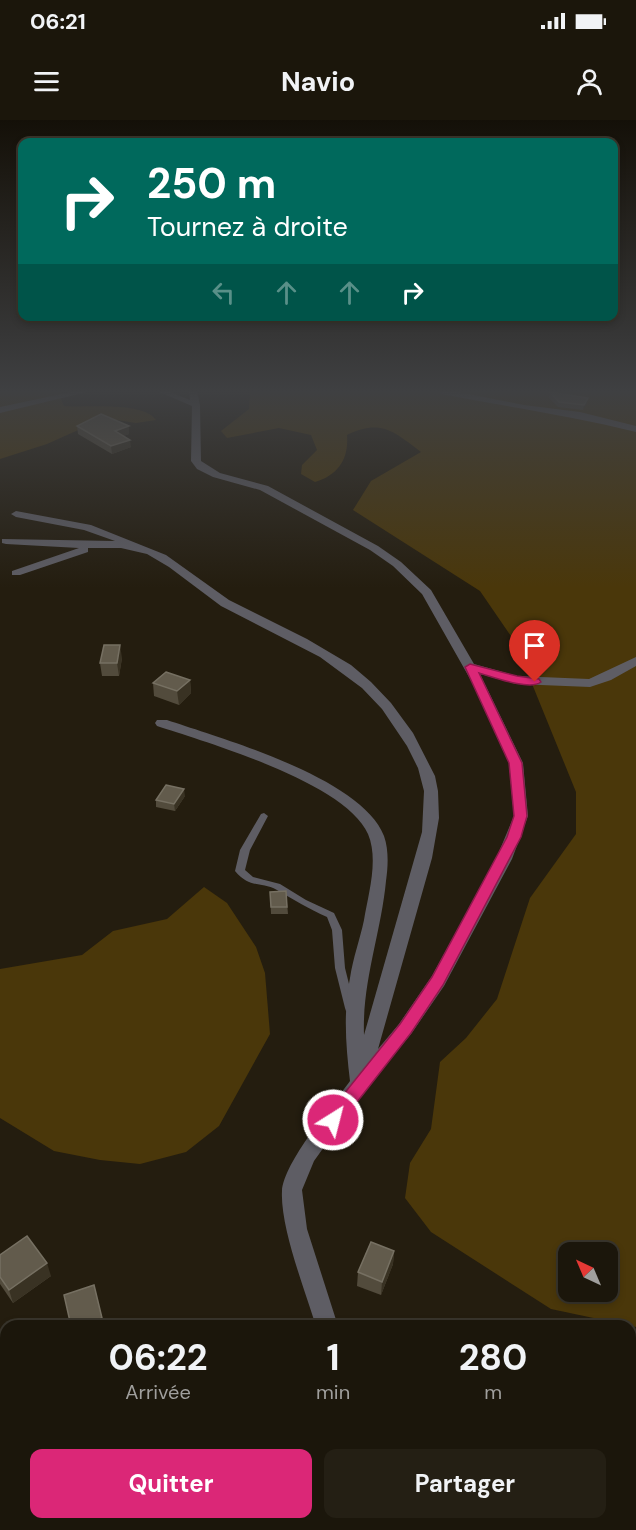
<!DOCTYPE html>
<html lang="fr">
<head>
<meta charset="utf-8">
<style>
  :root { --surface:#1b160b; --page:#241f14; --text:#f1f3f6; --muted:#a09f9d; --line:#39352c; --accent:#db2777 }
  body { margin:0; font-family:"DM Sans",sans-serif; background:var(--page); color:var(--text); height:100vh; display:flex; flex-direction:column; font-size:22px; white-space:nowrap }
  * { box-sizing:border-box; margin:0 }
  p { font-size:20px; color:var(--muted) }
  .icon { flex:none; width:33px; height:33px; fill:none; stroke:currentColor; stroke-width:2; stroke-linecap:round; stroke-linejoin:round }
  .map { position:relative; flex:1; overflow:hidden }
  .panel { position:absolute; left:0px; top:1200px; width:636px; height:210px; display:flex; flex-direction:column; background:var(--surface); border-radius:18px 18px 0 0; box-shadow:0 3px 9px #0003,0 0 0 2px var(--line) }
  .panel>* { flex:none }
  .hud { position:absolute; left:18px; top:18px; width:600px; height:183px; border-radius:12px; box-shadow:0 3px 9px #0003,0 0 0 2px var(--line); background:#00695c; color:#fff; overflow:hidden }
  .needle { width:39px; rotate:316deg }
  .tools { position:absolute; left:558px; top:1122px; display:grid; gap:12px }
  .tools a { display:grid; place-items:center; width:60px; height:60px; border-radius:12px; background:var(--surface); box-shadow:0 3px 9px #0003,0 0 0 2px var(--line); font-size:30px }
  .pin { position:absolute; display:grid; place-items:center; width:51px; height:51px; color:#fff; margin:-62px -26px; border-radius:50% 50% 50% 0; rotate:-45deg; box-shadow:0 0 6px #0007 }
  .pin .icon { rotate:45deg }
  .me { position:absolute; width:66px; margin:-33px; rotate:36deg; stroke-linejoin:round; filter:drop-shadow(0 0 4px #0008) }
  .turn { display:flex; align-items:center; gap:21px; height:126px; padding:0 30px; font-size:27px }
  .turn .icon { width:78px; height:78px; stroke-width:2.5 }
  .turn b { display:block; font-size:42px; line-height:51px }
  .lanes { display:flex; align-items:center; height:57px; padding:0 30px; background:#0003; justify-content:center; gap:30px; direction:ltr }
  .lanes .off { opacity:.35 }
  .eta { display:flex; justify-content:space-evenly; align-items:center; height:102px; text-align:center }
  .eta b { font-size:36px; font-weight:700; line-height:42px }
  .action { display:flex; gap:12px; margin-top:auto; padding:12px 30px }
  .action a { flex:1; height:69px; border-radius:12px; background:var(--accent); color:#fff; font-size:24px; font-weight:700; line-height:69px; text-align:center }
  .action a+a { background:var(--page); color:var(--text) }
  .status { display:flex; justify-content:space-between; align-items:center; height:42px; padding:0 30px; background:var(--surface); direction:ltr }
  .status svg { height:16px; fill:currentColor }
  header { display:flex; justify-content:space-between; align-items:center; height:78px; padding:0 30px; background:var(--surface); font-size:27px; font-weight:700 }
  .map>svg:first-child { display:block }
  .green { fill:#4a370a; fill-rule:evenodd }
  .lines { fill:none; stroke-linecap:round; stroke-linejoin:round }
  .service { fill:#5e5d64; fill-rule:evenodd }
  .minor { fill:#5e5d64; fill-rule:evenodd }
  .wall { fill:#524b3c }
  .shaded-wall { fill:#393223 }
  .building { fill:#625b4c; stroke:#767062; stroke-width:1.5 }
  .route { fill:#db2777; stroke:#8e194d; stroke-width:1.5 }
</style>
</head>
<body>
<div class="status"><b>06:21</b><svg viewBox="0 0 49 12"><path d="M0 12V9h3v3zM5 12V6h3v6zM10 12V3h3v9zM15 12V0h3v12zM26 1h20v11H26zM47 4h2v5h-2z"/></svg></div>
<header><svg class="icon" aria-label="menu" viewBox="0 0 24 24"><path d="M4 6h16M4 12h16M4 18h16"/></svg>Navio<svg class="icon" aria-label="person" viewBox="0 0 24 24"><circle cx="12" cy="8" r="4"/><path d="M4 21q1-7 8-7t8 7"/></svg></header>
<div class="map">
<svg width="636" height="1410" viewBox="0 0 636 1410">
  <rect width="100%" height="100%" fill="#241d0f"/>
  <!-- green -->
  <g class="green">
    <path d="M0,271H61V279L64,286C87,288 142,281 156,300L136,303L117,300L96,302L47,324L0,339Z"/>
    <path d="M250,271H636V1207L551,1189L431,1112L405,1078L410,1043L431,1009L440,942L466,918L497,879L530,778L576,714V672L515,522L480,471L353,390L371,361L421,332C393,311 381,299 347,315C349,339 338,355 315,362L301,354L302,345L317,330L311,315L279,308L227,318L221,311L249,289ZM568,1132H608V1172H568Z"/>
    <path d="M204,767L227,783L256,827L265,853L270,914L219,1006L186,1032L140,1044L100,1040L54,1031L0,998V849L82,835L113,811L167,799Z"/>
  </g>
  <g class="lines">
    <!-- service -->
    <path class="service" d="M264,693L268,696L250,730L245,750L253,757L280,764L306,780L334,793L342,810L345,848L355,888L354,891L350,892L346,891L345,888L335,848L332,810L327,797C309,789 294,780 277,770C260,761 250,769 235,751L240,730L261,694Z"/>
    <!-- minor -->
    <g class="minor">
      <path d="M76,271H91L0,293V287Z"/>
      <path d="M157,271H168L190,280L189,271H197L200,285L201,341L220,353L268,366L378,426L401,442L431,470L474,544L517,556L589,559L636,537V546L611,560L590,567L516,564L480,554L523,643L528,696L512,739L444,866L411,914L364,971L314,1041L302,1070L307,1109L338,1206H316C305,1171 280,1106 282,1071C284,1042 332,986 350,961C346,928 343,892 350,858C353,838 360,819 364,800C368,775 379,740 368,714C346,663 209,623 157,606L155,603L157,600H167C223,619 362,658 384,716C389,730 388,747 386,761C381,813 362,862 364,915L422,712L424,671L418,648L407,626L382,589L362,568L320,537L221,486L169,447L147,434L121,428H88V432L20,455H12V451L79,428L6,424L2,423V419L115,421L84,410L16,397L11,394L16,391L91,405L166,435L229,480L307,519L351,545L371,562L391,583L413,613L435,656L438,671L439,698L432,738L378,929L399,904L432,856L496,739L514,696L509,643L473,564L422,474L393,446L370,430L260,370L213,357L197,349L191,341L192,286Z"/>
      <path d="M438,271H453L524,285L580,292L636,306V312C572,296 507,287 442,274Z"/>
      <path d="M363,1404H389L390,1410H364Z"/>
    </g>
  </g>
  <!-- wall -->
  <g class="wall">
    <path d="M550,272L587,283L583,290L558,287L549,278Z"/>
    <path d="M77,306H129V314L123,316L131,327L112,334L78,314Z"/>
    <path d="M122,538L119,556H102L100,543Z"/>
    <path d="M190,560L191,573L179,585L154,576L153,563Z"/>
    <path d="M185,676L175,691L156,687V680Z"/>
    <path d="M286,771L288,794H271L270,772Z"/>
    <path d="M394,1131L393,1144L381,1175L357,1166L358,1152Z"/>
    <path d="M0,1135L51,1156L13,1183L0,1164Z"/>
    <path d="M636,1300V1346L630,1338V1305Z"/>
    <path d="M519,1404H586L591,1410H522L518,1406Z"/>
  </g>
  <!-- shaded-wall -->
  <g class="shaded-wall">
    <path d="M588,278L587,283L583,290L584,285Z"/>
    <path d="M129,306V314L116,319L115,311Z"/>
    <path d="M130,320L131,327L112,334L111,326Z"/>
    <path d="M120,525L122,538L119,556L117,543Z"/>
    <path d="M190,560L191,573L179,585L177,571Z"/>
    <path d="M184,669L185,676L175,691L174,684Z"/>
    <path d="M394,1131L393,1144L381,1175L382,1162Z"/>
    <path d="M47,1143L51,1156L13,1183L9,1170Z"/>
    <path d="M102,1198L104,1206H77Z"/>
  </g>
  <!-- building -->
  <g class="building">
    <path d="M550,272L588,278L584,285L559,282Z"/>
    <path d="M101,294L129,306L115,311L130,320L111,326L77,306Z"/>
    <path d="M104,525H120L117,543H100Z"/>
    <path d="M166,552L190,560L177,571L153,563Z"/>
    <path d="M166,665L184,669L174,684L156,680Z"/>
    <path d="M286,771L287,787H271L270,772Z"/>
    <path d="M27,1116L47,1143L9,1170L0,1157V1135Z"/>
    <path d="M371,1122L394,1131L382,1162L358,1152Z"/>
    <path d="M94,1165L102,1198L77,1206H71L64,1175Z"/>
    <path d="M636,1300V1327L630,1320V1305Z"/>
    <path d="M530,1404H586L591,1410H536Z"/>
  </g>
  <!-- sky -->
  <linearGradient id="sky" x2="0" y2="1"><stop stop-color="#141008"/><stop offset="0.58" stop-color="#3f4042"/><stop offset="1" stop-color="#3f4042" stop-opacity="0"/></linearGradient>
  <rect width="636" height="468" fill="url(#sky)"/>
  <!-- route -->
  <path class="route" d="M470,544L517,556L539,559L541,562C530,571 493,557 479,553L522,643L527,696L521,717L443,865L411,913L339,1005L333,1007L327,1005L324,1000L327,995L400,904L432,857L507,717L514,696L509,643L465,547Z"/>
</svg>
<div class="tools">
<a><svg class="needle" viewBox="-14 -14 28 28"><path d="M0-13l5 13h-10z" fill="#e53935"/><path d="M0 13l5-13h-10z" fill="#a09f9d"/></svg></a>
</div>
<div class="pin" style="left:535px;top:562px;background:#d93025"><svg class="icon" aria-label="arrive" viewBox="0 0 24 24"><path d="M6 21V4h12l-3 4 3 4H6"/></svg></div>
<svg class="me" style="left:333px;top:1000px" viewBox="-20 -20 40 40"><circle r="17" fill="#db2777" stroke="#fff" stroke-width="3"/><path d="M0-11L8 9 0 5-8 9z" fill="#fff"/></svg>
<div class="hud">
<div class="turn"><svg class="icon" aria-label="right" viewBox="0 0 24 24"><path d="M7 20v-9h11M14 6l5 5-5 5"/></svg><div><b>250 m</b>Tournez à droite</div></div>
<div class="lanes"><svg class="icon off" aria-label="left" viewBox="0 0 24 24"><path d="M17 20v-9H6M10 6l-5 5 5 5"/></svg><svg class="icon off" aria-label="ahead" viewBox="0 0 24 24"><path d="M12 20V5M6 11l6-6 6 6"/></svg><svg class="icon off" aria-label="ahead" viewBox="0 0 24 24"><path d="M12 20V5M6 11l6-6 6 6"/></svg><svg class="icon" aria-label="right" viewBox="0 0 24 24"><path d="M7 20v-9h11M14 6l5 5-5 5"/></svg></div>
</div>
<section class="panel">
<div class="eta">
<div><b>06:22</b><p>Arrivée</p></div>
<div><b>1</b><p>min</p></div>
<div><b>280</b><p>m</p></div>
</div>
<div class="action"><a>Quitter</a><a>Partager</a></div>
</section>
</div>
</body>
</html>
